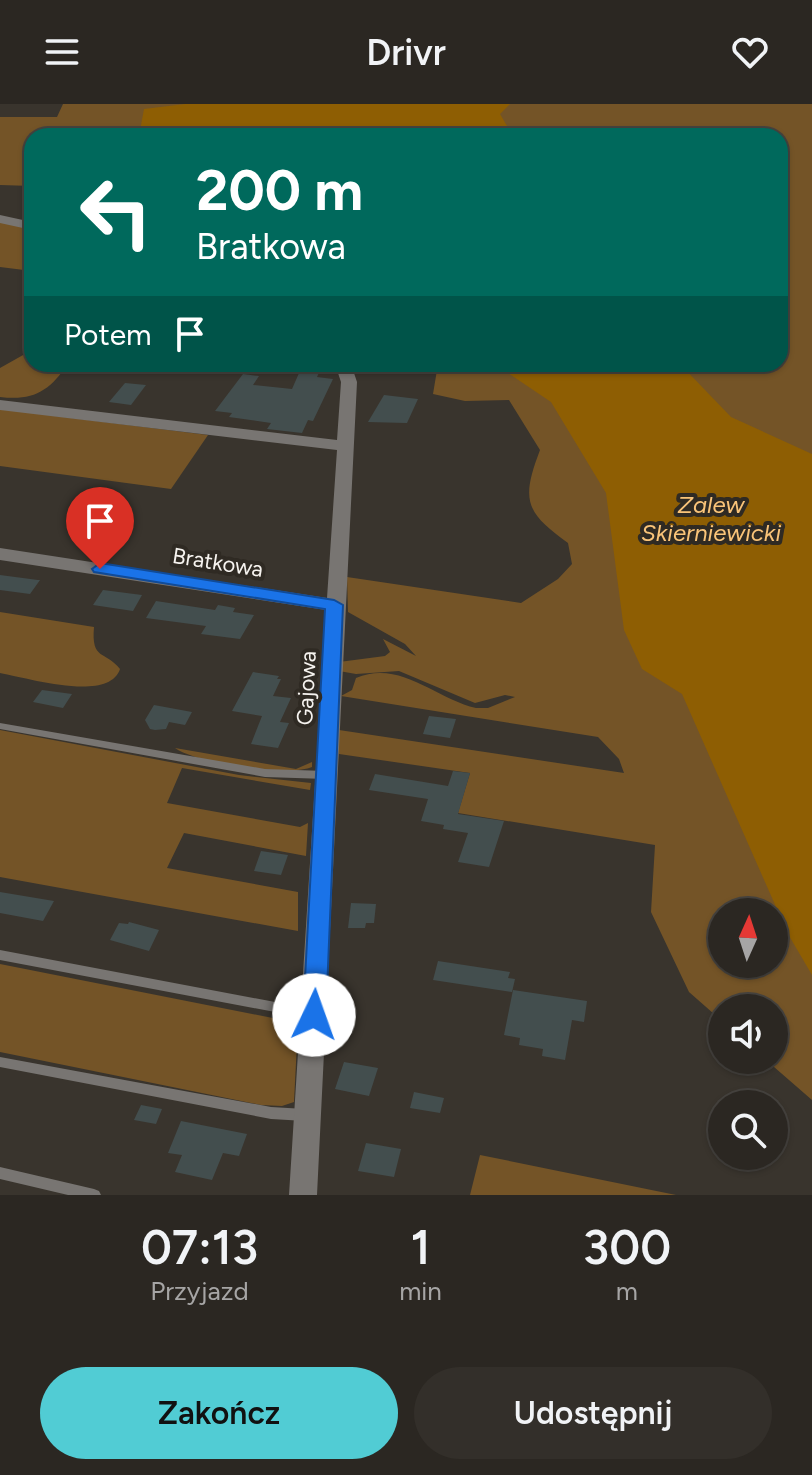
<!DOCTYPE html>
<html lang="pl">
<head>
<meta charset="utf-8">
<style>
  :root { --surface:#2b2722; --page:#332f2a; --text:#f1f3f6; --muted:#a6a5a5; --line:#474440; --accent:#51ccd4 }
  body { margin:0; font-family:Figtree,sans-serif; background:var(--page); color:var(--text); height:100vh; display:flex; flex-direction:column; font-size:30px; white-space:nowrap }
  * { box-sizing:border-box; margin:0 }
  p { font-size:26px; color:var(--muted) }
  .icon { flex:none; width:44px; height:44px; fill:none; stroke:currentColor; stroke-width:2; stroke-linecap:round; stroke-linejoin:round }
  .map { position:relative; height:1091px; overflow:hidden }
  .panel { display:flex; flex-direction:column; background:var(--surface); flex:1 }
  .panel>* { flex:none }
  .hud { position:absolute; left:24px; top:24px; width:764px; height:244px; border-radius:24px; box-shadow:0 2px 6px #0004,0 0 0 2px var(--line); background:#00695c; color:#fff; overflow:hidden }
  .needle { width:52px; rotate:3deg }
  .tools { position:absolute; left:708px; top:794px; display:grid; gap:16px }
  .tools a { display:grid; place-items:center; width:80px; height:80px; border-radius:50%; background:var(--surface); box-shadow:0 2px 6px #0004,0 0 0 2px var(--line); font-size:40px }
  .pin { position:absolute; display:grid; place-items:center; width:68px; height:68px; color:#fff; margin:-82px -34px; border-radius:50% 50% 50% 0; rotate:-45deg; box-shadow:0 0 8px #0007 }
  .pin .icon { rotate:45deg }
  .me { position:absolute; width:88px; margin:-44px; rotate:3deg; stroke-linejoin:round; filter:drop-shadow(0 0 6px #0008) }
  .turn { display:flex; align-items:center; gap:28px; height:168px; padding:0 40px; font-size:36px }
  .turn .icon { width:104px; height:104px; stroke-width:2.5 }
  .turn b { display:block; font-size:56px; line-height:68px }
  .then { display:flex; align-items:center; height:76px; padding:0 40px; background:#0003; gap:16px; font-size:30px }
  .eta { display:flex; justify-content:space-evenly; align-items:center; height:136px; text-align:center }
  .eta b { font-size:48px; font-weight:600; line-height:56px }
  .button { display:flex; gap:16px; margin-top:auto; padding:16px 40px }
  .button a { flex:1; height:92px; border-radius:48px; background:var(--accent); color:#111; font-size:32px; font-weight:600; line-height:92px; text-align:center }
  .button a+a { background:var(--page); color:var(--text) }
  header { display:flex; justify-content:space-between; align-items:center; height:104px; padding:0 40px; background:var(--surface); font-size:36px; font-weight:600 }
  .map>svg:first-child { display:block }
  .green { fill:#745427; fill-rule:evenodd }
  .water { fill:#8e5e03 }
  .building { fill:#434e4e }
  .lines { fill:none; stroke-linecap:round; stroke-linejoin:round }
  .service { fill:#787572; fill-rule:evenodd }
  .minor { fill:#787572; fill-rule:evenodd }
  .route { fill:#1a73e8; stroke:#114b97; stroke-width:2 }
  .labels { text-anchor:middle; stroke-width:8; stroke-linejoin:round; paint-order:stroke }
  .street-label { font-size:22px; fill:#f6f3ef; stroke:#2f2a23 }
  .water-label { font-size:24px; font-style:italic; fill:#fac479; stroke:#2f2a23 }
</style>
</head>
<body>
<header><svg class="icon" aria-label="menu" viewBox="0 0 24 24"><path d="M4 6h16M4 12h16M4 18h16"/></svg>Drivr<svg class="icon" aria-label="heart" viewBox="0 0 24 24"><path d="M12 20l-8-8c-3-5 5-10 8-4 3-6 11-1 8 4z"/></svg></header>
<div class="map">
<svg width="812" height="1091" viewBox="0 0 812 1091">
  <rect width="100%" height="100%" fill="#39342d"/>
  <!-- green -->
  <g class="green">
    <path d="M63,0H812V996L766,956H774V904H722V917L689,888L651,808L655,741L458,709L470,669L339,650V626L624,669L619,655L598,633L341,592L352,586L356,574C400,555 436,595 476,604H488L515,593L505,591L475,599L399,567L356,570L339,567V558L385,552L390,548L383,535L416,552L405,540L348,508L347,473L521,499L558,475L572,460L568,439C525,408 521,396 540,346L509,296L465,297L433,290L438,260H780V32H32V82L0,81V13H57ZM722,808H774V860H722Z"/>
    <path d="M0,117L32,124V167L0,163Z"/>
    <path d="M32,246V260H68C49,287 34,297 0,293V264Z"/>
    <path d="M0,305L208,331L171,385L0,362Z"/>
    <path d="M0,508L94,523C91,557 105,546 120,565C109,599 28,574 0,569Z"/>
    <path d="M0,626L239,671L311,679L310,686L182,664L167,699L300,723L308,719L306,752L184,729L167,764L298,788V827L0,773Z"/>
    <path d="M175,644L296,665L312,658V663C290,673 195,659 175,644Z"/>
    <path d="M0,860L298,919L294,998L282,1002L261,1001L0,948Z"/>
    <path d="M480,1051L676,1091H470Z"/>
  </g>
  <!-- water -->
  <g class="water">
    <path d="M185,0H510L500,10L513,32H139L144,5Z"/>
    <path d="M501,260H680L731,313L812,350V871L788,830L682,590L642,565L624,526L606,389L551,298L508,269Z"/>
  </g>
  <!-- building -->
  <g class="building">
    <path d="M303,260H323L317,273L333,275L313,317L308,316L302,329L267,325L271,319L229,313L232,309L215,307L243,270L259,272L253,281L292,285Z"/>
    <path d="M125,279L146,281L131,301L109,298Z"/>
    <path d="M384,291L418,295L407,319L368,318Z"/>
    <path d="M0,471L38,476H40L30,490L0,486Z"/>
    <path d="M103,486L142,491L133,507L93,501Z"/>
    <path d="M156,497L215,506L218,501L235,504L233,508L254,511L240,535L201,530L206,522L146,514Z"/>
    <path d="M253,568L279,572L277,575H281L273,592L291,594L280,618L289,619L278,644L251,640L262,612L232,607Z"/>
    <path d="M42,586L72,590L63,604L33,598Z"/>
    <path d="M154,601L192,608L185,621L169,618L166,625L155,626L150,625L145,616Z"/>
    <path d="M429,612L456,615L450,634L423,630Z"/>
    <path d="M453,667L470,669L458,710L504,717L489,763L458,758L468,729L443,725L444,721L421,717L428,695L369,686L375,670L448,682Z"/>
    <path d="M261,747L288,751L281,771L254,767Z"/>
    <path d="M0,788L54,797L43,817L0,809Z"/>
    <path d="M351,799L376,800L374,819H366L365,824H348Z"/>
    <path d="M129,818L159,826L149,847L110,836L119,819L128,820Z"/>
    <path d="M438,857L510,868L508,874L515,875L512,888L433,876Z"/>
    <path d="M513,886L587,897L584,918L572,916L565,956L542,952L543,945L519,941L520,934L504,931Z"/>
    <path d="M344,958L378,964L369,992L335,985Z"/>
    <path d="M414,988L444,994L440,1009L410,1004Z"/>
    <path d="M141,1001L162,1005L156,1020L134,1016Z"/>
    <path d="M181,1017L247,1030L239,1052L223,1049L212,1076L175,1068L182,1051L168,1049Z"/>
    <path d="M366,1039L401,1045L394,1073L358,1067Z"/>
  </g>
  <g class="lines">
    <!-- service -->
    <g class="service">
      <path d="M0,619L265,665L326,667L330,668L332,671L330,674L326,675L265,673L0,625Z"/>
      <path d="M0,846L312,905L317,906L318,910L317,914L312,915L0,856Z"/>
      <path d="M0,953L271,1003L305,1005L310,1007L312,1011L310,1015L305,1017L271,1015L0,963Z"/>
      <path d="M0,1063L94,1085L99,1087L101,1091H68L0,1075Z"/>
    </g>
    <!-- minor -->
    <g class="minor">
      <path d="M0,111L32,118V126L0,119Z"/>
      <path d="M335,260H351L357,278L317,1091H289L326,506L0,456V444L327,494L337,346L0,306V296L337,336L341,278Z"/>
    </g>
  </g>
  <!-- route -->
  <path class="route" d="M100,459L334,496L343,501L326,911L323,917L314,920L306,917L303,911L325,505L94,468L92,465Z"/>
  <g class="labels">
    <!-- street labels -->
    <g class="street-label">
      <text transform="translate(218 458) rotate(9)" y="8">Bratkowa</text>
      <text transform="translate(306 584) rotate(-87)" y="8">Gajowa</text>
    </g>
    <!-- water labels -->
    <g class="water-label">
      <text x="711" y="409">Zalew<tspan x="711" dy="28">Skierniewicki</tspan></text>
    </g>
  </g>
</svg>
<div class="tools">
<a><svg class="needle" viewBox="-14 -14 28 28"><path d="M0-13l5 13h-10z" fill="#e53935"/><path d="M0 13l5-13h-10z" fill="#a6a5a5"/></svg></a>
<a><svg class="icon" aria-label="sound" viewBox="0 0 24 24"><path d="M4 9h4l5-4v14l-5-4H4zM17 9q2 3 0 6"/></svg></a>
<a><svg class="icon" aria-label="search" viewBox="0 0 24 24"><circle cx="10" cy="10" r="6"/><path d="M15 15l6 6"/></svg></a>
</div>
<div class="pin" style="left:100px;top:465px;background:#d93025"><svg class="icon" aria-label="arrive" viewBox="0 0 24 24"><path d="M6 21V4h12l-3 4 3 4H6"/></svg></div>
<svg class="me" style="left:314px;top:911px" viewBox="-20 -20 40 40"><circle r="19" fill="#fff"/><path d="M0-13L10 11 0 6-10 11z" fill="#1a73e8"/></svg>
<div class="hud">
<div class="turn"><svg class="icon" aria-label="left" viewBox="0 0 24 24"><path d="M17 20v-9H6M10 6l-5 5 5 5"/></svg><div><b>200 m</b>Bratkowa</div></div>
<div class="then">Potem<svg class="icon" aria-label="arrive" viewBox="0 0 24 24"><path d="M6 21V4h12l-3 4 3 4H6"/></svg></div>
</div>
</div>
<section class="panel">
<div class="eta">
<div><b>07:13</b><p>Przyjazd</p></div>
<div><b>1</b><p>min</p></div>
<div><b>300</b><p>m</p></div>
</div>
<div class="button"><a>Zakończ</a><a>Udostępnij</a></div>
</section>
</body>
</html>
